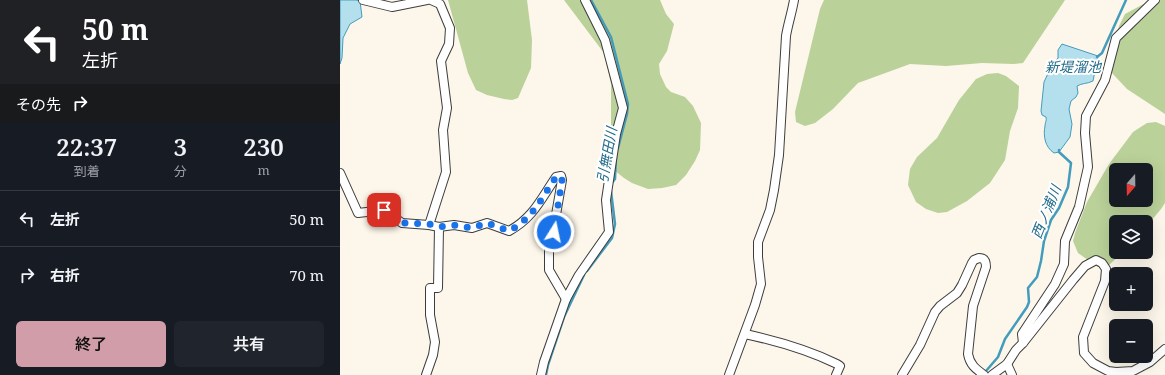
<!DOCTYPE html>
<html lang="ja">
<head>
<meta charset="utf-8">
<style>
  :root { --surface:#171b24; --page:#20242c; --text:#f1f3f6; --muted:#9ea1a6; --line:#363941; --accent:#d19da8 }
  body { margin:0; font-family:"Noto Serif","Noto Sans JP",serif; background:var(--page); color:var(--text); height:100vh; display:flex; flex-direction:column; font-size:15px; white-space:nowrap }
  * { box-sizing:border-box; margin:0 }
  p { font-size:13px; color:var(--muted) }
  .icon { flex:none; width:22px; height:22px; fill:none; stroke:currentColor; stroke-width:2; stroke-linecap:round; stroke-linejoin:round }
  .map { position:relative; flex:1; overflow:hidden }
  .details { display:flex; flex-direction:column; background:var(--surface); width:340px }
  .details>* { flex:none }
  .banner { background:#202124; color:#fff; overflow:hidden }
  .needle { width:26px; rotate:200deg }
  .controls { position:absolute; left:769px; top:163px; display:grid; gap:8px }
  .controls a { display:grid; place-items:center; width:44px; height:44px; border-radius:6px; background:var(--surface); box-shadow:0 4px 16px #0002; font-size:20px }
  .pin { position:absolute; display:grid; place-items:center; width:34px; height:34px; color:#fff; margin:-17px; border-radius:8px; box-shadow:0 2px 6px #0006 }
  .me { position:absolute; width:44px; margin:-22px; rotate:10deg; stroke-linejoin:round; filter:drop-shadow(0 0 3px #0008) }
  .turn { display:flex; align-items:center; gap:14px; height:84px; padding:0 16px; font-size:18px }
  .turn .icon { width:52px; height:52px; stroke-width:2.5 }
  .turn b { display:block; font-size:28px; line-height:34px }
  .then { display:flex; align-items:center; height:38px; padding:0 16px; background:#0003; gap:8px; font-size:15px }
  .eta { display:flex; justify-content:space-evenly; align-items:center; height:68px; text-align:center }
  .eta b { font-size:24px; font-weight:600; line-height:28px }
  .action { display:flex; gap:8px; margin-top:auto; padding:8px 16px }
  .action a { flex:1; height:46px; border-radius:6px; background:var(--accent); color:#111; font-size:16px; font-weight:600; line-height:46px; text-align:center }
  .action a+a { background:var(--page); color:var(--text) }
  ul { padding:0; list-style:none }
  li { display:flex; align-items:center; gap:12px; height:56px; padding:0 16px; border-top:1px solid var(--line) }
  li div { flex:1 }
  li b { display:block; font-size:15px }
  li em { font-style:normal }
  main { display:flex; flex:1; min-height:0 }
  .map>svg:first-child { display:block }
  .forest { fill:#bad199; fill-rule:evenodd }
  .water { fill:#b4e0ee; stroke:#449cbc }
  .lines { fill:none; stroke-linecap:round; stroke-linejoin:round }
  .stream { stroke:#449cbc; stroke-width:2.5 }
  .street-casing { stroke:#3d3d3d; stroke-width:10 }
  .street { stroke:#fff; stroke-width:8 }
  .route { stroke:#1a73e8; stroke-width:7; stroke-dasharray:0 12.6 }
  .labels { text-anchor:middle; stroke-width:4; stroke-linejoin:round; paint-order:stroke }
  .water-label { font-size:14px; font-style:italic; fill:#236c8c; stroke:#fff }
</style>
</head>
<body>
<main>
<section class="details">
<div class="banner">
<div class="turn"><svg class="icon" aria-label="left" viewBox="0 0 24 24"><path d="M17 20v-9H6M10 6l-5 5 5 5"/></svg><div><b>50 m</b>左折</div></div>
<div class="then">その先<svg class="icon" aria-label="right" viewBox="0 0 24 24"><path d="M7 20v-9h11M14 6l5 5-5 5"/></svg></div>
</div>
<div class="eta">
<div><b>22:37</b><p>到着</p></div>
<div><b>3</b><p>分</p></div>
<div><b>230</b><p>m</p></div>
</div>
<ul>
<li><svg class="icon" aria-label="left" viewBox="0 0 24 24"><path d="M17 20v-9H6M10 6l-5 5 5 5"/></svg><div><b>左折</b></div><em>50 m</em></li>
<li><svg class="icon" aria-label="right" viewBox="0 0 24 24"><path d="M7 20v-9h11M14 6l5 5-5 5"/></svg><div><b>右折</b></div><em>70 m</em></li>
</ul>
<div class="action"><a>終了</a><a>共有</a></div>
</section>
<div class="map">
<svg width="825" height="375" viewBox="0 0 825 375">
  <rect width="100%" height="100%" fill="#fdf6ea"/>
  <!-- forest -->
  <g class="forest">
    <path d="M108,0H187L192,40L191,68L178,98L172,100L164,99L147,95L136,90L128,73Z"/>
    <path d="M224,0H320L326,14L334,24L327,51L319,64L320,74L326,87L331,92L345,97L353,106L361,123L360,150L355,161L346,175L336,185L322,188L308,189L292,183L284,178L274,170L271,131V84L264,53Z"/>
    <path d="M484,0H725L683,63L674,64L642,63L606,66L570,64L518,83L493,109L475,123L465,126L456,122L455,112L480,9Z"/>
    <path d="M811,0H825V114L787,89L772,73L771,63L773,47L779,26L785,14Z"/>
    <path d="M658,73L666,76L679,86L678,108L670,131L665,160L650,183L627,201L607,212L598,213L586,209L576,202L568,185L570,169L577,157L597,138L619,100L636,79L647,74Z"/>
    <path d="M816,122L825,126V203L821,209L806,227V222H776V252H783L768,266L758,267L738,253L733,241L735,233L747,202L769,164L793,132L807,123ZM776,170H806V200H776Z"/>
  </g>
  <!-- water -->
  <g class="water">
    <path d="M0,0H16L20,1L22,17L10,24L3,38L2,58L0,64Z"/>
    <path d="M722,44L758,56L753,81C747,84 742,83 737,86L738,93L736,97L731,101L729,109L732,124L730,137L719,152L714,153C705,147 703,136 705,126C705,122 707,121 706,117L702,115L701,111L704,82L712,65L718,58V50Z"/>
  </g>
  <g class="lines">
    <!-- stream -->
    <g class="stream">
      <path d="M251,0L271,37L288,104L287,114L278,148"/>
      <path d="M757,57L762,53L786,0"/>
      <path d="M271,184L275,179L276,157"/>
      <path d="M247,271L272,238L275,224L271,191"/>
      <path d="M646,371L658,357L665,339L687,307L689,302L688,288L697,277L701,261L704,241L711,220L719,208L728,187L731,163L719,152V150"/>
      <path d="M206,375L208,365L224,317L244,275"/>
    </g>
    <!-- street casing -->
    <g class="street-casing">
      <g id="street">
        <path d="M23,0L52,7L87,0"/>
        <path d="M0,173L18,213L44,210L62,223L89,225L106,172L103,130L107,108L101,61L109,44L110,28L100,4L91,0"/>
        <path d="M89,225L99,227L114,225L132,228L147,223L169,231C193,218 201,199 216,177L221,176L222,180L213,232L209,247V270L226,299"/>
        <path d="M405,334C437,341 468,350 497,364L500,366L496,375"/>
        <path d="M683,343L682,334L715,284L724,264L725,241L739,207L748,167L745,133L746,116L765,80L776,38L815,0"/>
        <path d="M667,364L672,375"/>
        <path d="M86,375L93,355L95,342L90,315V288H98L99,227"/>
        <path d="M201,375L204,362L226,299L239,275L269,232L266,200L276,134L283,108L265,40L245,0"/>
        <path d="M389,375L415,305L421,284L418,257V242L430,210L434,190L439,155L446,36C448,24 452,12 454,0"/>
        <path d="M562,375L580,345L595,312L600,306L617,293L622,285L632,263L634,260L639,258C644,258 646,261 646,267L633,306L628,354C630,365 636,369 644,375"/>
        <path d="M652,375L667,364L676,350L683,343L733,280L745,266L756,260L762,263L766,269L765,281L743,337L744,353L753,363L768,371L776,372L793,371L810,362L825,349"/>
      </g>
    </g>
    <!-- street -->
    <use href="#street" class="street"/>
  </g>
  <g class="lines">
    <!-- route -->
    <path class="route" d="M44,210L62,223L89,224L99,227L114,225L132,228L147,223L169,231C193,218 201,199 216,177L221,176L222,180L214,232"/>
  </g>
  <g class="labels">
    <!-- water labels -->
    <g class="water-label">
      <text x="733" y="72">新堤溜池</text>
      <text transform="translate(267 155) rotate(-80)" y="5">引無田川</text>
      <text transform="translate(706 212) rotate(-68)" y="5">西ノ浦川</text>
    </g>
  </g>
</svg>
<div class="controls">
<a><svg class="needle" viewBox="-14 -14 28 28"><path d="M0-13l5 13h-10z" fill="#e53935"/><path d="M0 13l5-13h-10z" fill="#9ea1a6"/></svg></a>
<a><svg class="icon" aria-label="layers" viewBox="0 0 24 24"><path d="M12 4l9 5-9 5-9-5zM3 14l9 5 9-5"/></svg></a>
<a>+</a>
<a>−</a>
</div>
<div class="pin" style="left:44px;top:210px;background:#d93025"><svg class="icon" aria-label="arrive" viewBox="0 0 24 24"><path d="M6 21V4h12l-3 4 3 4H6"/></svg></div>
<svg class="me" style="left:214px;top:232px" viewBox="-20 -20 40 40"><circle r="17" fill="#1a73e8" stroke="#fff" stroke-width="3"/><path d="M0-11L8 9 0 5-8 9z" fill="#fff"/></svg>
</div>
</main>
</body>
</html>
